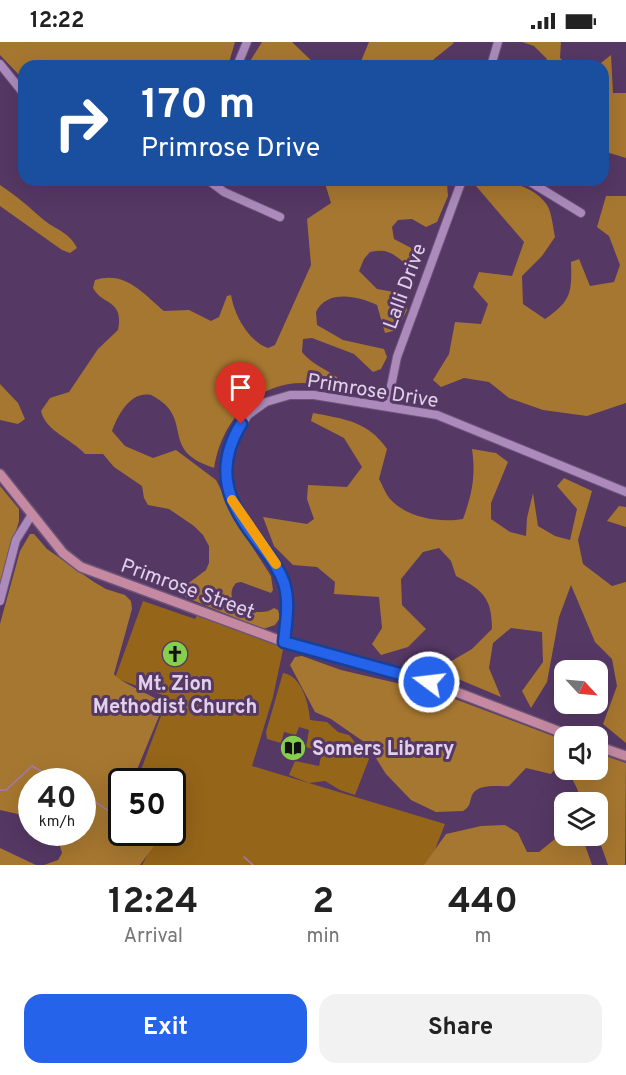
<!DOCTYPE html>
<html lang="en">
<head>
<meta charset="utf-8">
<style>
  :root { --surface:#fff; --page:#f2f2f2; --text:#222; --muted:#767676; --accent:#2563eb }
  body { margin:0; font-family:Overpass,sans-serif; background:var(--page); color:var(--text); height:100vh; display:flex; flex-direction:column; font-size:22px; white-space:nowrap }
  * { box-sizing:border-box; margin:0 }
  p { font-size:20px; color:var(--muted) }
  .icon { flex:none; width:33px; height:33px; fill:none; stroke:currentColor; stroke-width:2; stroke-linecap:round; stroke-linejoin:round }
  .map { position:relative; height:823px; overflow:hidden }
  .panel { display:flex; flex-direction:column; background:var(--surface); flex:1 }
  .panel>* { flex:none }
  .top-card { position:absolute; left:18px; top:18px; width:591px; height:126px; border-radius:18px; box-shadow:0 6px 24px #0002; background:#1a4fa0; color:#fff; overflow:hidden }
  .needle { width:39px; rotate:116deg }
  .fabs { position:absolute; left:554px; top:618px; display:grid; gap:12px }
  .fabs a { display:grid; place-items:center; width:54px; height:54px; border-radius:12px; background:var(--surface); box-shadow:0 6px 24px #0002; font-size:30px }
  .speed { position:absolute; left:18px; top:726px; display:flex; gap:12px; font-size:30px; font-weight:700; text-align:center }
  .speed>* { display:grid; place-content:center; width:78px; height:78px; border-radius:50%; background:var(--surface); box-shadow:0 6px 24px #0002; line-height:1 }
  .speed small { font-size:15px; font-weight:400 }
  .speed .limit { border:3px solid #111; border-radius:9px; background:#fff; color:#111 }
  .pin { position:absolute; display:grid; place-items:center; width:51px; height:51px; color:#fff; margin:-62px -26px; border-radius:50% 50% 50% 0; rotate:-45deg; box-shadow:0 0 6px #0007 }
  .pin .icon { rotate:45deg }
  .me { position:absolute; width:66px; margin:-33px; rotate:285deg; stroke-linejoin:round; filter:drop-shadow(0 0 4px #0008) }
  .turn { display:flex; align-items:center; gap:21px; height:126px; padding:0 24px; font-size:27px }
  .turn .icon { width:78px; height:78px; stroke-width:2.5 }
  .turn b { display:block; font-size:42px; line-height:51px }
  .eta { display:flex; justify-content:space-evenly; align-items:center; height:102px; text-align:center }
  .eta b { font-size:36px; font-weight:700; line-height:42px }
  .cta { display:flex; gap:12px; margin-top:auto; padding:12px 24px }
  .cta a { flex:1; height:69px; border-radius:18px; background:var(--accent); color:#fff; font-size:24px; font-weight:700; line-height:69px; text-align:center }
  .cta a+a { background:var(--page); color:var(--text) }
  .status { display:flex; justify-content:space-between; align-items:center; height:42px; padding:0 30px; background:var(--surface); direction:ltr }
  .status svg { height:16px; fill:currentColor }
  .map>svg:first-child { display:block }
  .green { fill:#956519 }
  .forest { fill:#a67730 }
  .lines { fill:none; stroke-linecap:round; stroke-linejoin:round }
  .stream { stroke:#a47ab9; stroke-width:1.5 }
  .minor-casing { stroke:#6c5479; stroke-width:10 }
  .major-casing { stroke:#6c5479; stroke-width:12 }
  .minor { stroke:#ac8bbc; stroke-width:8 }
  .major { stroke:#c58aa2; stroke-width:9 }
  .route-casing { stroke:#184099; stroke-width:15 }
  .route { stroke:#2563eb; stroke-width:10 }
  .slow { stroke:#f59e0b; stroke-width:10 }
  .labels { text-anchor:middle; stroke-width:6; stroke-linejoin:round; paint-order:stroke }
  .street-label { font-size:20px; fill:#e2d1eb; stroke:#553864 }
  .poi-label { font-size:20px; font-weight:bold; fill:#e2d1eb; stroke:#553864 }
</style>
</head>
<body>
<div class="status"><b>12:22</b><svg viewBox="0 0 49 12"><path d="M0 12V9h3v3zM5 12V6h3v6zM10 12V3h3v9zM15 12V0h3v12zM26 1h20v11H26zM47 4h2v5h-2z"/></svg></div>
<div class="map">
<svg width="626" height="823" viewBox="0 0 626 823">
  <rect width="100%" height="100%" fill="#553864"/>
  <!-- green -->
  <g class="green">
    <path d="M143,559L195,577L197,573L284,603L273,655L252,724L445,782L429,823H142L159,791L172,790V740L139,739L138,736L168,655L115,636Z"/>
    <path d="M283,631C302,634 309,662 310,678L327,680L338,690L349,693L369,717L355,753L340,748L325,739L309,741L289,733L295,719L319,724L322,710L306,705L309,688L299,685L296,693L284,690L281,701L267,697L266,690Z"/>
  </g>
  <!-- forest -->
  <g class="forest">
    <path d="M0,0H235L228,24H24V38L0,13Z"/>
    <path d="M262,0H292L317,24H247Z"/>
    <path d="M369,0H453L454,1L434,17L432,24H359Z"/>
    <path d="M522,0H561L560,16L569,24H545L547,17L534,4Z"/>
    <path d="M611,13L613,51H626V116L603,109V24H597Z"/>
    <path d="M324,138H442L447,142L448,154L437,180L426,185L412,177L398,178L392,185L394,197L415,208L420,215L418,219L406,222C393,212 388,206 370,210L364,217L359,229L377,247L394,250L406,256L407,268L397,288L385,291L377,263C358,254 327,247 316,270L317,283L343,298L384,307L387,315L381,327L373,330L354,312L312,296L303,297L302,310C315,327 343,332 352,351C336,347 319,341 302,341C254,341 221,381 214,426C207,423 199,421 193,416C168,398 189,372 151,353C130,349 118,373 112,389L125,404L153,416L176,408L216,438L242,489L271,534L273,548L271,551L241,540L236,541C218,562 259,578 274,566L278,568L280,576L275,583L263,587L185,555L186,543L206,528L209,521V504L203,493L194,484L169,467L148,463L144,456L142,444L114,425L103,412H85C72,397 46,390 41,369L50,356L69,350L98,307L118,288C124,257 103,264 93,246L95,238C125,228 144,252 164,269L189,268L211,279L219,275L227,254L231,253C234,272 248,299 268,306L275,303L311,223L307,177L331,161Z"/>
    <path d="M479,138C501,138 533,141 547,163C552,171 553,186 555,195L542,214L522,234L523,262L545,277C571,259 572,251 571,220L579,217L590,244L614,240L620,223L609,194L597,185L606,154H626V361L587,374L543,368L509,356L489,340L464,336L441,345L433,338L449,312L455,280L481,282L488,262L473,245L479,230L512,234L524,200L476,144Z"/>
    <path d="M0,143C17,154 30,166 45,179C57,188 70,191 77,206L70,211L62,208L0,164Z"/>
    <path d="M0,342L18,361L25,377L18,382L0,378Z"/>
    <path d="M313,371C344,377 368,379 387,407L379,437C383,444 386,453 391,458C408,476 440,481 463,477C472,452 476,434 472,407L496,411L508,420L491,461V477L510,490L526,494L527,476L533,451L538,484L555,494L570,498L577,467L557,444L564,436L592,449L578,498L583,522L612,544L626,540V701L603,682L617,644L612,617L595,600L571,543L559,575L547,640L531,666L522,649L543,620L542,590L511,586L493,601L489,626L501,655L444,631L448,621L472,607L492,587C492,555 482,548 456,534L451,519L439,506L423,510L401,537L402,563L426,587L408,605L381,613L372,602L382,586L379,555L334,552L335,540L317,525L293,523L274,504L263,475L307,482L314,477L307,457L308,443L347,445L362,425L344,396L311,379Z"/>
    <path d="M0,444L19,467V479L0,543Z"/>
    <path d="M619,464L626,465V485L607,479Z"/>
    <path d="M30,492H34L47,507L94,540L106,547L125,553L131,559L132,567L114,632C117,639 153,653 164,662L134,735L136,739L122,740V790L158,791L154,804L140,823H44L58,818L62,811L56,791L82,790V740H32L31,775L0,768V582L20,509Z"/>
    <path d="M302,614L341,628L439,651L553,694L563,703L560,720L551,732L526,726L509,744C499,745 478,741 472,753C469,761 471,764 463,769L436,770L411,758L386,732L367,702L331,677L315,670L290,623L295,615Z"/>
    <path d="M597,711L626,721L625,823H608L597,792V760H580C580,747 572,740 569,728H597Z"/>
    <path d="M505,783L518,791L527,810H539L561,792L577,794L585,803L592,823H424L446,792L481,784Z"/>
    <path d="M0,806L36,823H0Z"/>
  </g>
  <g class="lines">
    <!-- stream -->
    <g class="stream">
      <path d="M0,748H6L32,724L61,740"/>
      <path d="M82,751L122,778"/>
      <path d="M134,790L146,796"/>
      <path d="M244,815L253,823"/>
    </g>
    <!-- minor casing -->
    <g class="minor-casing">
      <g id="minor">
        <path d="M0,22L24,52"/>
        <path d="M237,24L247,0"/>
        <path d="M491,24L498,0"/>
        <path d="M208,138L224,150L280,175"/>
        <path d="M527,138L581,171"/>
        <path d="M387,364L397,315L462,138"/>
        <path d="M0,559L16,498L31,474"/>
        <path d="M284,600L288,555L284,540L277,525L233,461L225,437L227,412L232,397L248,373L266,360L290,353H314L437,373L626,450"/>
      </g>
    </g>
    <!-- major casing -->
    <g class="major-casing">
      <g id="major">
        <path d="M0,432L63,511L81,525L284,600L446,646L571,694"/>
        <path d="M597,704L626,714"/>
      </g>
    </g>
    <!-- minor -->
    <use href="#minor" class="minor"/>
    <!-- major -->
    <use href="#major" class="major"/>
  </g>
  <g class="lines">
    <!-- route casing -->
    <g class="route-casing">
      <path id="route" d="M241,382C213,428 228,463 260,502C270,514 279,526 284,541C290,560 286,580 284,600L429,640"/>
    </g>
    <!-- route -->
    <use href="#route" class="route"/>
    <!-- slow -->
    <path class="slow" d="M232,458L276,522"/>
  </g>
  <!-- icons -->
  <defs>
    <g id="church-disc" transform="scale(1.35)"><circle r="9.5" fill="#85cf4c" stroke="#553864"/><path d="M-1.2-6h2.4v3.5h3.3v2.4h-3.3V6h-2.4V-.1h-3.3v-2.4h3.3Z" fill="#111"/></g>
    <g id="library-disc" transform="scale(1.35)"><circle r="9.5" fill="#85cf4c" stroke="#553864"/><path d="M-6-4Q-3-5.5-.7-3.5V5Q-3 3-6 4ZM6-4Q3-5.5 .7-3.5V5Q3 3 6 4Z" fill="#111"/></g>
  </defs>
  <g fill-rule="evenodd">
    <use href="#church-disc" x="175" y="612"/>
    <use href="#library-disc" x="293" y="706"/>
  </g>
  <g class="labels">
    <!-- street labels -->
    <g class="street-label">
      <text transform="translate(404 244) rotate(-70)" y="7">Lalli Drive</text>
      <text transform="translate(373 348) rotate(9)" y="7">Primrose Drive</text>
      <text transform="translate(188 546) rotate(20)" y="7">Primrose Street</text>
    </g>
    <!-- poi labels -->
    <g class="poi-label">
      <text x="175" y="648">Mt. Zion<tspan x="175" dy="23">Methodist Church</tspan></text>
      <text x="312" y="713" text-anchor="start">Somers Library</text>
    </g>
  </g>
</svg>
<div class="fabs">
<a><svg class="needle" viewBox="-14 -14 28 28"><path d="M0-13l5 13h-10z" fill="#e53935"/><path d="M0 13l5-13h-10z" fill="#767676"/></svg></a>
<a><svg class="icon" aria-label="sound" viewBox="0 0 24 24"><path d="M4 9h4l5-4v14l-5-4H4zM17 9q2 3 0 6"/></svg></a>
<a><svg class="icon" aria-label="layers" viewBox="0 0 24 24"><path d="M12 4l9 5-9 5-9-5zM3 14l9 5 9-5"/></svg></a>
</div>
<div class="speed"><div>40<small>km/h</small></div><div class="limit">50</div></div>
<div class="pin" style="left:241px;top:382px;background:#d93025"><svg class="icon" aria-label="arrive" viewBox="0 0 24 24"><path d="M6 21V4h12l-3 4 3 4H6"/></svg></div>
<svg class="me" style="left:429px;top:640px" viewBox="-20 -20 40 40"><circle r="17" fill="#2563eb" stroke="#fff" stroke-width="3"/><path d="M0-11L8 9 0 5-8 9z" fill="#fff"/></svg>
<div class="top-card">
<div class="turn"><svg class="icon" aria-label="right" viewBox="0 0 24 24"><path d="M7 20v-9h11M14 6l5 5-5 5"/></svg><div><b>170 m</b>Primrose Drive</div></div>
</div>
</div>
<section class="panel">
<div class="eta">
<div><b>12:24</b><p>Arrival</p></div>
<div><b>2</b><p>min</p></div>
<div><b>440</b><p>m</p></div>
</div>
<div class="cta"><a>Exit</a><a>Share</a></div>
</section>
</body>
</html>
